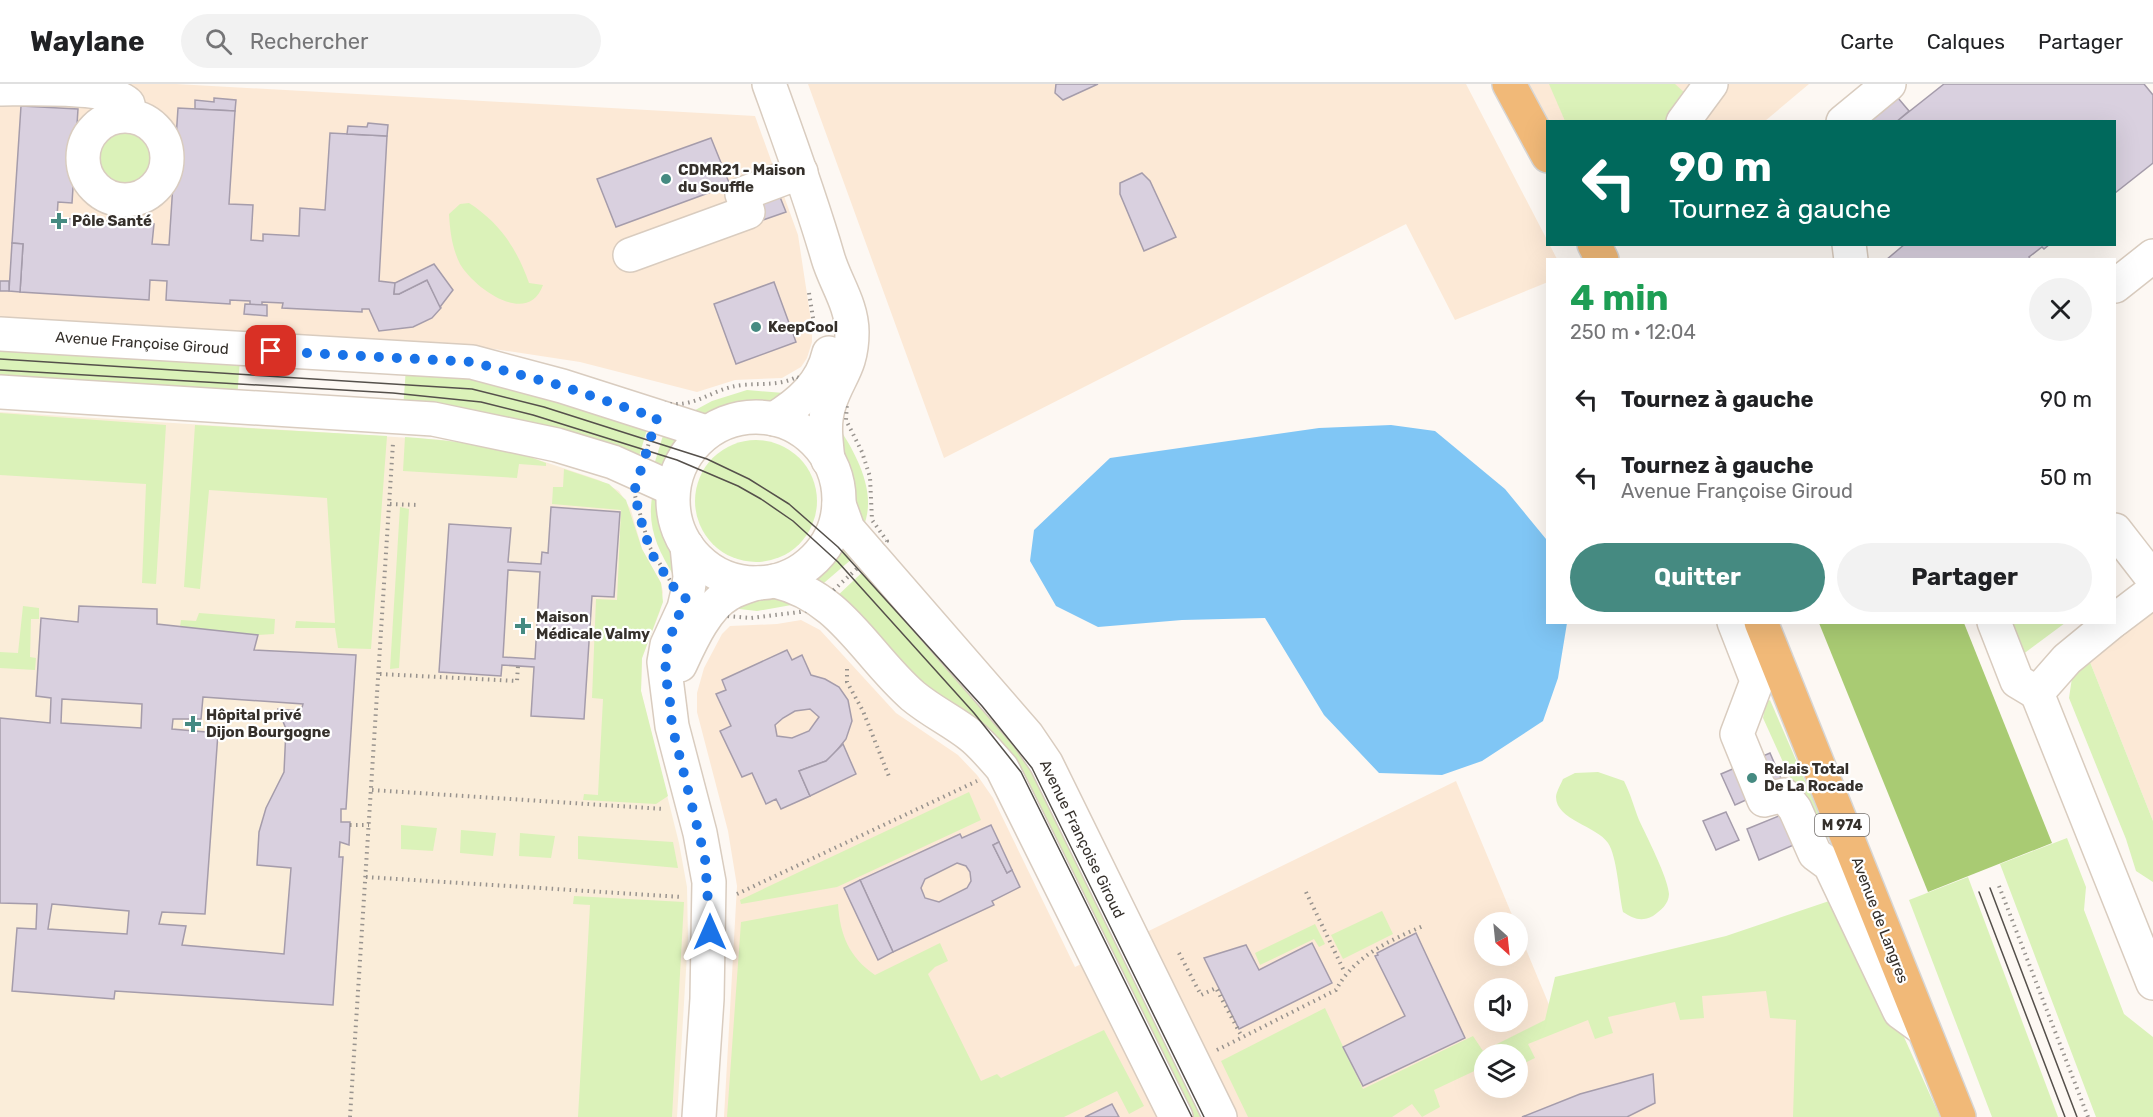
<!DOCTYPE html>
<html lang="fr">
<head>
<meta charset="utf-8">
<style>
  :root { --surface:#fff; --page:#f2f2f2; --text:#202124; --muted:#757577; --line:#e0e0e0; --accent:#458a81 }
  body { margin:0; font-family:Rubik,sans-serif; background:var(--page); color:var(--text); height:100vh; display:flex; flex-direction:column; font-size:22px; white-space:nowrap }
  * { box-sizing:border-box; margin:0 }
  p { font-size:20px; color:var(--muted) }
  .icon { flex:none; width:33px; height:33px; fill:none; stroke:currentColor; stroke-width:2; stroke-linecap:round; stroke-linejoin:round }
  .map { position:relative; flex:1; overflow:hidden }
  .details { position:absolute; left:1546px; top:174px; width:570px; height:366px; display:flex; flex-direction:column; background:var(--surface); border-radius:0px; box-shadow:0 6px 24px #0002 }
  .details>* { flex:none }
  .guide { position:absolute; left:1546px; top:36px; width:570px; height:126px; border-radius:0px; box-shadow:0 6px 24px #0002; background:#00695c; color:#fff; overflow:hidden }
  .needle { width:39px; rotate:153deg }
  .fabs { position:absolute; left:1474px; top:828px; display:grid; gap:12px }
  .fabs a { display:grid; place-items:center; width:54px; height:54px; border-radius:50%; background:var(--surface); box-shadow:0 6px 24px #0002; font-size:30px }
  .pin { position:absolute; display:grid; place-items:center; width:51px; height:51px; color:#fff; margin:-26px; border-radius:12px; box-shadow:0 3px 9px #0006 }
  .me { position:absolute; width:66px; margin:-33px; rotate:0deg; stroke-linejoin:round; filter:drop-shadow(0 0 4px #0008) }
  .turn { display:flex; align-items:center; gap:21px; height:126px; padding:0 24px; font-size:27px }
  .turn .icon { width:78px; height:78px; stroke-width:2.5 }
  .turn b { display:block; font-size:42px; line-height:51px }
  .round { display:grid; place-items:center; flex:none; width:63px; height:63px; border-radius:32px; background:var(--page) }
  .headline { display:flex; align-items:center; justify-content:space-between; height:102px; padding:0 24px }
  h1 { font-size:36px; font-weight:700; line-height:45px; color:#1e9e55 }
  .cta { display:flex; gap:12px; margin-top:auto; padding:12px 24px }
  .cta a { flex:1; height:69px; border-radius:36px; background:var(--accent); color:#fff; font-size:24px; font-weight:700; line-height:69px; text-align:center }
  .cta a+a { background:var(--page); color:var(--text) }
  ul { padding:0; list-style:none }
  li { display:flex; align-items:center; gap:18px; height:78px; padding:0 24px }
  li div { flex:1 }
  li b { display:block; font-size:22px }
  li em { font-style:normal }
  header { display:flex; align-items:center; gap:36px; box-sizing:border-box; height:84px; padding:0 30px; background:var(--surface); border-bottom:2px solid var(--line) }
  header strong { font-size:28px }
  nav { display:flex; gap:33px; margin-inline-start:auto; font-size:21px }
  .search { width:420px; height:54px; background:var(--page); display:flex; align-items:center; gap:15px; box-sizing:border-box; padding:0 21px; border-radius:33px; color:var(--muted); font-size:22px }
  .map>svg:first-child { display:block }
  .built { fill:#fce9d6; fill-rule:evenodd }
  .medical { fill:#faedd9 }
  .green { fill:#dbf2b9 }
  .forest { fill:#a9cb73 }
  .water { fill:#80c6f5 }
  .building { fill:#d9d0df; stroke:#a59cab; stroke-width:1.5; fill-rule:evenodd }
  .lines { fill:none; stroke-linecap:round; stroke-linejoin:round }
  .minor-casing { stroke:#d9ccbf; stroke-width:36 }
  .major-casing { stroke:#d7d6d5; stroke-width:36 }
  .path { stroke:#98938e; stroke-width:4; stroke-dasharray:1.5 4.5; stroke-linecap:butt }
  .minor { stroke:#fff; stroke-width:33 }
  .major { stroke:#f1b978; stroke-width:33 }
  .tram { stroke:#55504b; stroke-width:1.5 }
  .route { stroke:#1a73e8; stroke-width:10; stroke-dasharray:0 18 }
  .poi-dot { fill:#458a81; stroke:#fff; stroke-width:2 }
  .labels { text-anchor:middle; stroke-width:4.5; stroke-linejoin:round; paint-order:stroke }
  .shield { fill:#fff; stroke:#726e6b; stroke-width:1.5 }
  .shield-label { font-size:14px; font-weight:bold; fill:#35302b }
  .poi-label { font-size:15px; font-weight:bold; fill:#35302b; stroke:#fff; text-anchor:start }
  .street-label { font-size:15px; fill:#35302b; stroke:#fff }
</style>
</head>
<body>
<header>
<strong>Waylane</strong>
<div class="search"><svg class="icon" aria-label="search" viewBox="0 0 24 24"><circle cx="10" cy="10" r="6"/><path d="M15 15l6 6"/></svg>Rechercher</div>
<nav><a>Carte</a><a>Calques</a><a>Partager</a></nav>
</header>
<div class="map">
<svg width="2153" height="1033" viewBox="0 0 2153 1033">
  <rect width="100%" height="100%" fill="#fdf8f3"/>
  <!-- built -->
  <g class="built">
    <path d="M0,0H176L755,32L798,151L812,243V258L807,274L801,283L782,294L735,296L697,308L580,278L481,263L0,233Z"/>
    <path d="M808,0H1466L1557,175L1548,176V198L1455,236L1406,140L944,374Z"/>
    <path d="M1526,0H1809L1765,37L1548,38Z"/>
    <path d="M2153,520V737L2088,573Z"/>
    <path d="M801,536L820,546L896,629L958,671L977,691L993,714L1075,883L1456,697L1515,838H1485V872H1518V846L1557,940L1786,836L1863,1033H724L737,802L728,747L697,628V609L704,584L722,550L730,542L777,540ZM1485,904H1518V938H1485ZM1485,970H1518V1004H1485Z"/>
  </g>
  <!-- medical -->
  <path class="medical" d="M0,328L442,356L504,366L533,374L599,396L619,407L631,426L642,465L661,499L663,508L660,527L642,574L641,607L679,759L687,803L688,854L677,1033H0Z"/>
  <!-- green -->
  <g class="green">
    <path d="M1549,0H1675L1686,10L1675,38L1565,37Z"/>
    <circle cx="125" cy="74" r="34"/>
    <path d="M469,119C500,139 517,165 529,199L543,201C528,243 475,205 460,180C452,164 450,147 449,130L460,120Z"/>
    <path d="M0,260L240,275L237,316L0,302Z"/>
    <path d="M406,284L457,288L649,339L637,379L403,325Z"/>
    <path d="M747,306L784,309L767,324L740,325L710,333L686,331L712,317Z"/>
    <path d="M0,329L166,341L156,500L142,499L146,400L0,391Z"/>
    <path d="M195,341L387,352L371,565L338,564L335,544H295L296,537L335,539L327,414L209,406L200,505L184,503Z"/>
    <path d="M665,345L684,357L667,386L654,381Z"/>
    <path d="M841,347C859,375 878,413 862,446L848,422Z"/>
    <path d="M405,353C452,357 502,361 546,379V382L519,380L517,394L403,387Z"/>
    <circle cx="756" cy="417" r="61"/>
    <path d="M564,385L609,400L626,416L642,465L661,499L663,518L642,574L641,607L668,712L656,720L583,716L584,710L598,711L603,615L592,614L596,515L617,516L621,426L552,420L553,403H563Z"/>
    <path d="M653,408L661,420L681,479L674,492C657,465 646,441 653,408Z"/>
    <path d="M400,423L409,425L399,584L390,585Z"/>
    <path d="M840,457L860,468L818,504L810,493L822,483Z"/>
    <path d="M871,480L1017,653L1211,1033H1185L1031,719L938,618L834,515Z"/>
    <path d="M766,509L797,520L757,527L730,524Z"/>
    <path d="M23,522L39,524V535H31L30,573L36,574L35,586L0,584V568L18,569Z"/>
    <path d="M199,529L275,535L274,550L258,551L180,543L181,536L196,537Z"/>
    <path d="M2006,539H2065L2018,574Z"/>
    <path d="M2088,573L2153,737V798L2136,787L2126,755L2069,614L2073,587Z"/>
    <path d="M1770,616L1829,752L1827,755L1825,756L1813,744L1763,634L1766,618Z"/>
    <path d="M1598,688L1624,697C1631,711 1634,723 1639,736C1647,753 1668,794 1669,810C1669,820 1660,827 1653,832C1641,838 1634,835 1623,828C1619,811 1617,772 1608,759C1597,742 1556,736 1556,713C1556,708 1561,700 1563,695L1575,689Z"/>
    <path d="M969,708L981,736L837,803L741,820L740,816Z"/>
    <path d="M401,741L437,744L433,767L401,765Z"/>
    <path d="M461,746L496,749L493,772L460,769Z"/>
    <path d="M520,749L555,752L551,774L519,772Z"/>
    <path d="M578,752L673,758L678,784L578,775Z"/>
    <path d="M2067,754L2086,803L2084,826L2124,930L2153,953V1033H2096L2000,780Z"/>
    <path d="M1968,793L2058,1033H1992L1909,816Z"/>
    <path d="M574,812L684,818L672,1033H578L590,821L573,820Z"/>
    <path d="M1841,813L1940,1033H1793L1796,936L1770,934L1766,907L1702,912L1704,934L1680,936L1675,918L1608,933L1613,949L1595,955L1588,936L1528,960L1535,974L1518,982V970H1485V982L1434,1006L1440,1023L1422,1033L1412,1020L1392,1033H1248L1221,977L1325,924L1363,1005L1473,952L1483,967L1545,936L1555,893L1726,852Z"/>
    <path d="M838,820C840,851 849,873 875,891L940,859L948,877L935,883L928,890L981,997L997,990L1001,994L1104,946L1144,1022L1129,1030L1117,1007L1064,1033H727L741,838Z"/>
    <path d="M1382,827L1393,850L1343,875L1331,851Z"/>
    <path d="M1315,840L1325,860L1319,863L1314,855L1260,881L1255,869Z"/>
  </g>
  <!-- forest -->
  <path class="forest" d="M1819,539H1964L2052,759L1928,808Z"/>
  <!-- water -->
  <path class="water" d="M1391,341L1435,347L1505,405L1546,455L1548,462V538L1567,539L1558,594L1543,637L1482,677L1442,691L1379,689L1324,631L1265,534L1182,536L1098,543L1056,522L1030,477L1034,446L1110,374L1319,344Z"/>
  <!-- building -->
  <g class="building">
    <path d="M1056,0H1098L1063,16L1055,9Z"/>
    <path d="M1944,0H2144L2153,11V79L2115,109V38H1896Z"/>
    <path d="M214,14L236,16L235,27L195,25V16L214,18Z"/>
    <path d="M1898,14L1909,27L1896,38H1874L1872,35Z"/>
    <path d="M21,22L78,25L72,119L58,118L57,134L154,140L152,160L169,161L178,24L235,27L229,120L253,121L251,156L263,157V150L299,152L300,124L325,126L330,49L387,52L379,197L395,199L394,210H399L427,196L441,224L432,234L413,243L379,247L369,225H362V228L282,224L283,219L262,218V221H250V217L230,216V220L166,216L167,197L150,196L149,216L20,208L23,160L12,159Z"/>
    <path d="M368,39L388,41L387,52L347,50L348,42L367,43Z"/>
    <path d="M711,54L730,101L616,143L597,95Z"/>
    <path d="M1142,89L1150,97L1176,153L1144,167L1120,110V99Z"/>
    <path d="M778,108L786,128L763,136L756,116Z"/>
    <path d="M12,159L23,160L20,208L9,207Z"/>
    <path d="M1905,160H2050L2044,165L2042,163L2029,173L2031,176H1886Z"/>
    <path d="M434,180L453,206L440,223L427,196L399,210H394L395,199Z"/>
    <rect x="0" y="197" width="9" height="10"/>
    <path d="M774,198L796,258L736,280L714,220Z"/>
    <path d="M245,220L267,221V232L244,230Z"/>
    <path d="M551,423L620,428L614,513L592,512L584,635L531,632L534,583L502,581L501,592L439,588L449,440L511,444L508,478L541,480L542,468L548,469ZM508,486L540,488L535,575L503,573Z"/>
    <path d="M79,522L157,525V540L258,551L254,566L356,571L346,725H341V738H350L349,761L340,758L339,773H343L333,921L115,907L114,915L12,907L17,844L36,845L37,820L0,819V634L50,639L51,614L36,612L41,534L78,538ZM203,613L303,620L301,627L278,625L286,645L284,688L266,724L259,748L257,781L291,784L284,870L182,861L186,842L159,840L162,828L205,830L218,649L172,645L173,635H201ZM62,615L142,620L141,644L61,639ZM52,820L129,827L127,850L48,845Z"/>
    <path d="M787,566L792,576L802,571L811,591L825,595L839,603L848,616L852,637L846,655L833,671L826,677L799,687L810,712L781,725L776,715L766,720L752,689L742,693L720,647L731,642L716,610L726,606L722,596ZM810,625L819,633L809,647L792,654L777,652L775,641L783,634L795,627Z"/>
    <path d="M843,660L856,690L810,712L799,687L826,677Z"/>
    <path d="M1770,669L1783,699L1735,721L1721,690Z"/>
    <path d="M1726,728L1739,756L1716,766L1703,737Z"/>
    <path d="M1786,729L1798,759L1759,776L1747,745Z"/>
    <path d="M991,741L999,758L993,761L1007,789L1012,786L1020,803L992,817L994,821L893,868L860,796L960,750L962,754ZM957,779L966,782L970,788L971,797L967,804L939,818L925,814L921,804L925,795Z"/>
    <path d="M999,758L1012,786L1007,789L993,761Z"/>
    <path d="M860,796L893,868L878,876L844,804Z"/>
    <path d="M1416,849L1465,954L1363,1002L1343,963L1405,932L1375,872L1378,871L1377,869Z"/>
    <path d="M1312,859L1332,899L1239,945L1204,874L1246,861L1259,886Z"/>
    <path d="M1653,990L1655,1019L1627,1033H1522L1580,1010Z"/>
    <path d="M1112,1020L1119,1033H1085Z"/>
  </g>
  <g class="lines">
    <!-- minor casing -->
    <g class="minor-casing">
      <g id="minor">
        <path d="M769,0C790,58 811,115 828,174C835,198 852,221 852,248C852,284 838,292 829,321C823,339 826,357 828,376"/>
        <path d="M0,5C27,5 111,1 128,20L130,32"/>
        <circle cx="125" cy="74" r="42"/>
        <path d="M1683,38L1711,0"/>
        <path d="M1843,38L1889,0"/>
        <path d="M1849,160L1851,176"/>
        <path d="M630,171L748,128L742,110L801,88"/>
        <path d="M2115,202L2153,172"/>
        <path d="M0,250L472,278L562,302L706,348"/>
        <path d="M0,308L433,335L557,361L613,378L673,405"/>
        <circle cx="756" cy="416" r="83"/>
        <path d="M774,335C800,319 822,300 829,269"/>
        <path d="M839,420L848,445L1027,651L1046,679L1220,1033"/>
        <path d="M2115,446L2153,495"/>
        <path d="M687,462L690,493L688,507L684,524L667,561L664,578L672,642L700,749L709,798L707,915L699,1033"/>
        <path d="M775,497C842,513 865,570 913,612C931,627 952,637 970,651C982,660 992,673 1002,684L1176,1033"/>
        <path d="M2115,536L2153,507"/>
        <path d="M1734,538L1757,597L1737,650L1764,716L1784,711L1795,725L1815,770L1830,781L1900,928L1922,944"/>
        <path d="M1994,538L2017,597L2037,609"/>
        <path d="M2112,538L2067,575L2037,609L2153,899"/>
        <path d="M680,581C691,557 706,523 729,510C737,505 748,502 757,499"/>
      </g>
    </g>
    <!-- major casing -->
    <g class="major-casing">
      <g id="major">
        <path d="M1509,0L1548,72"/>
        <path d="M1594,160L1602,176"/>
        <path d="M1761,538L1959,1033"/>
      </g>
    </g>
    <!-- path -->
    <g class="path">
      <path d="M809,209L815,246"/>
      <path d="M797,293L847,318L846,336L862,368L870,393L872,436L887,457L813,525L800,528L751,534L726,532L717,530L677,508L649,462L634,408L661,319C698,325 709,305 742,301C763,299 778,302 797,293Z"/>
      <path d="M390,420L419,421"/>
      <path d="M847,585V598L863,627L890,695"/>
      <path d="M380,590L517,597L518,582"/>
      <path d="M372,706L664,725"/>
      <path d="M350,741H369"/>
      <path d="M366,793L682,813"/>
      <path d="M1999,802L2088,1033"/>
      <path d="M1306,808L1345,889"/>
      <path d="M737,810L977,697"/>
      <path d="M1179,869L1201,911L1216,904L1242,953"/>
      <path d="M1217,966L1336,906C1354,872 1389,857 1423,842"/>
      <path d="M350,1033L393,359"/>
    </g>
    <!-- minor -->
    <use href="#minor" class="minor"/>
    <!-- major -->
    <use href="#major" class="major"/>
    <!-- tram -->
    <g class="tram">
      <path d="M0,275L472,305L544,323L707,375L749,395L789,420L838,463L982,622L1032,684L1204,1033"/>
      <path d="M0,286L393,309L481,318L533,331L677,376L738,402L761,415L793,437L838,478L974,629L1021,688L1192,1033"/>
      <path d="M1990,804L2077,1033"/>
      <path d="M1979,808L2065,1033"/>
    </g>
  </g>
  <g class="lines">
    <!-- route -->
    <path class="route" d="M271,267L472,278L562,302L657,334L634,408L644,448L654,474L677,508L686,513L667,561L665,593L669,607L672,642L705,774L710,848"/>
  </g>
  <!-- markers -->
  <g class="poi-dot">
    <circle cx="666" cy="95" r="6"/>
    <path d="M56 128h6v6h6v6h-6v6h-6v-6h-6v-6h6z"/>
    <circle cx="756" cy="243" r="6"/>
    <path d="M520 533h6v6h6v6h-6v6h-6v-6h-6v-6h6z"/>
    <path d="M190 631h6v6h6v6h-6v6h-6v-6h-6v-6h6z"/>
    <circle cx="1752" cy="694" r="6"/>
  </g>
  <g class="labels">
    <!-- shield labels -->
    <rect class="shield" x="1815" y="730" width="54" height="22" rx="4.5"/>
    <g class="shield-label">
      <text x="1842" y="746">M 974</text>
    </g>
    <!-- poi labels -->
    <g class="poi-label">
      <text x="678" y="91">CDMR21 - Maison<tspan x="678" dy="17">du Souffle</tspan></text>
      <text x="72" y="142">Pôle Santé</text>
      <text x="768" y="248">KeepCool</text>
      <text x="536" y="538">Maison<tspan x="536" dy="17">Médicale Valmy</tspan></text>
      <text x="206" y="636">Hôpital privé<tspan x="206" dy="17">Dijon Bourgogne</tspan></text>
      <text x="1764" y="690">Relais Total<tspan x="1764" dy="17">De La Rocade</tspan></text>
    </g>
    <!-- street labels -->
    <g class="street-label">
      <text transform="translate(142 259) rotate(4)" y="5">Avenue Françoise Giroud</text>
      <text transform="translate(1082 755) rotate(64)" y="5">Avenue Françoise Giroud</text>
      <text transform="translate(1880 836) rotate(69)" y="5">Avenue de Langres</text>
    </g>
  </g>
</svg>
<div class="fabs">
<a><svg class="needle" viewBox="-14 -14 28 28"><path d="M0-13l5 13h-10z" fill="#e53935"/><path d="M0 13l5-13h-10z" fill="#757577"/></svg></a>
<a><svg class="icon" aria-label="sound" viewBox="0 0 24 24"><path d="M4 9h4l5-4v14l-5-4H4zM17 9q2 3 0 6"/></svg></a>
<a><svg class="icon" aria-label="layers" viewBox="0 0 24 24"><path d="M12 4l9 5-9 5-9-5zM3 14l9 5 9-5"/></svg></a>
</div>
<div class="pin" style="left:271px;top:267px;background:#d93025"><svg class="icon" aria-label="arrive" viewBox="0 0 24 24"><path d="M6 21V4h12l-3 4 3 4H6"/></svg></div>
<svg class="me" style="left:710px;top:848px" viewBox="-20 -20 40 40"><path d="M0-17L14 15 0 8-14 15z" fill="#1a73e8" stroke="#fff" stroke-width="4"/></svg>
<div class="guide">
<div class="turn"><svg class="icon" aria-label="left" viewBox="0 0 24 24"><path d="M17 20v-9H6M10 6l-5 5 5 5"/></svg><div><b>90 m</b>Tournez à gauche</div></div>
</div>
<section class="details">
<div class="headline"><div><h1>4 min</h1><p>250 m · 12:04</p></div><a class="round"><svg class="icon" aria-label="close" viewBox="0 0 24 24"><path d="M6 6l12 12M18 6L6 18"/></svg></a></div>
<ul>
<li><svg class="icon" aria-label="left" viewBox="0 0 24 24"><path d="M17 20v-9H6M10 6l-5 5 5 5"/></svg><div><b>Tournez à gauche</b></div><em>90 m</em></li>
<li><svg class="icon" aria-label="left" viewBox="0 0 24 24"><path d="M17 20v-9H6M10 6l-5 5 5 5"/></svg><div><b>Tournez à gauche</b><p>Avenue Françoise Giroud</p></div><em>50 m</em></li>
</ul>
<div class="cta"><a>Quitter</a><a>Partager</a></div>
</section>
</div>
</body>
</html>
